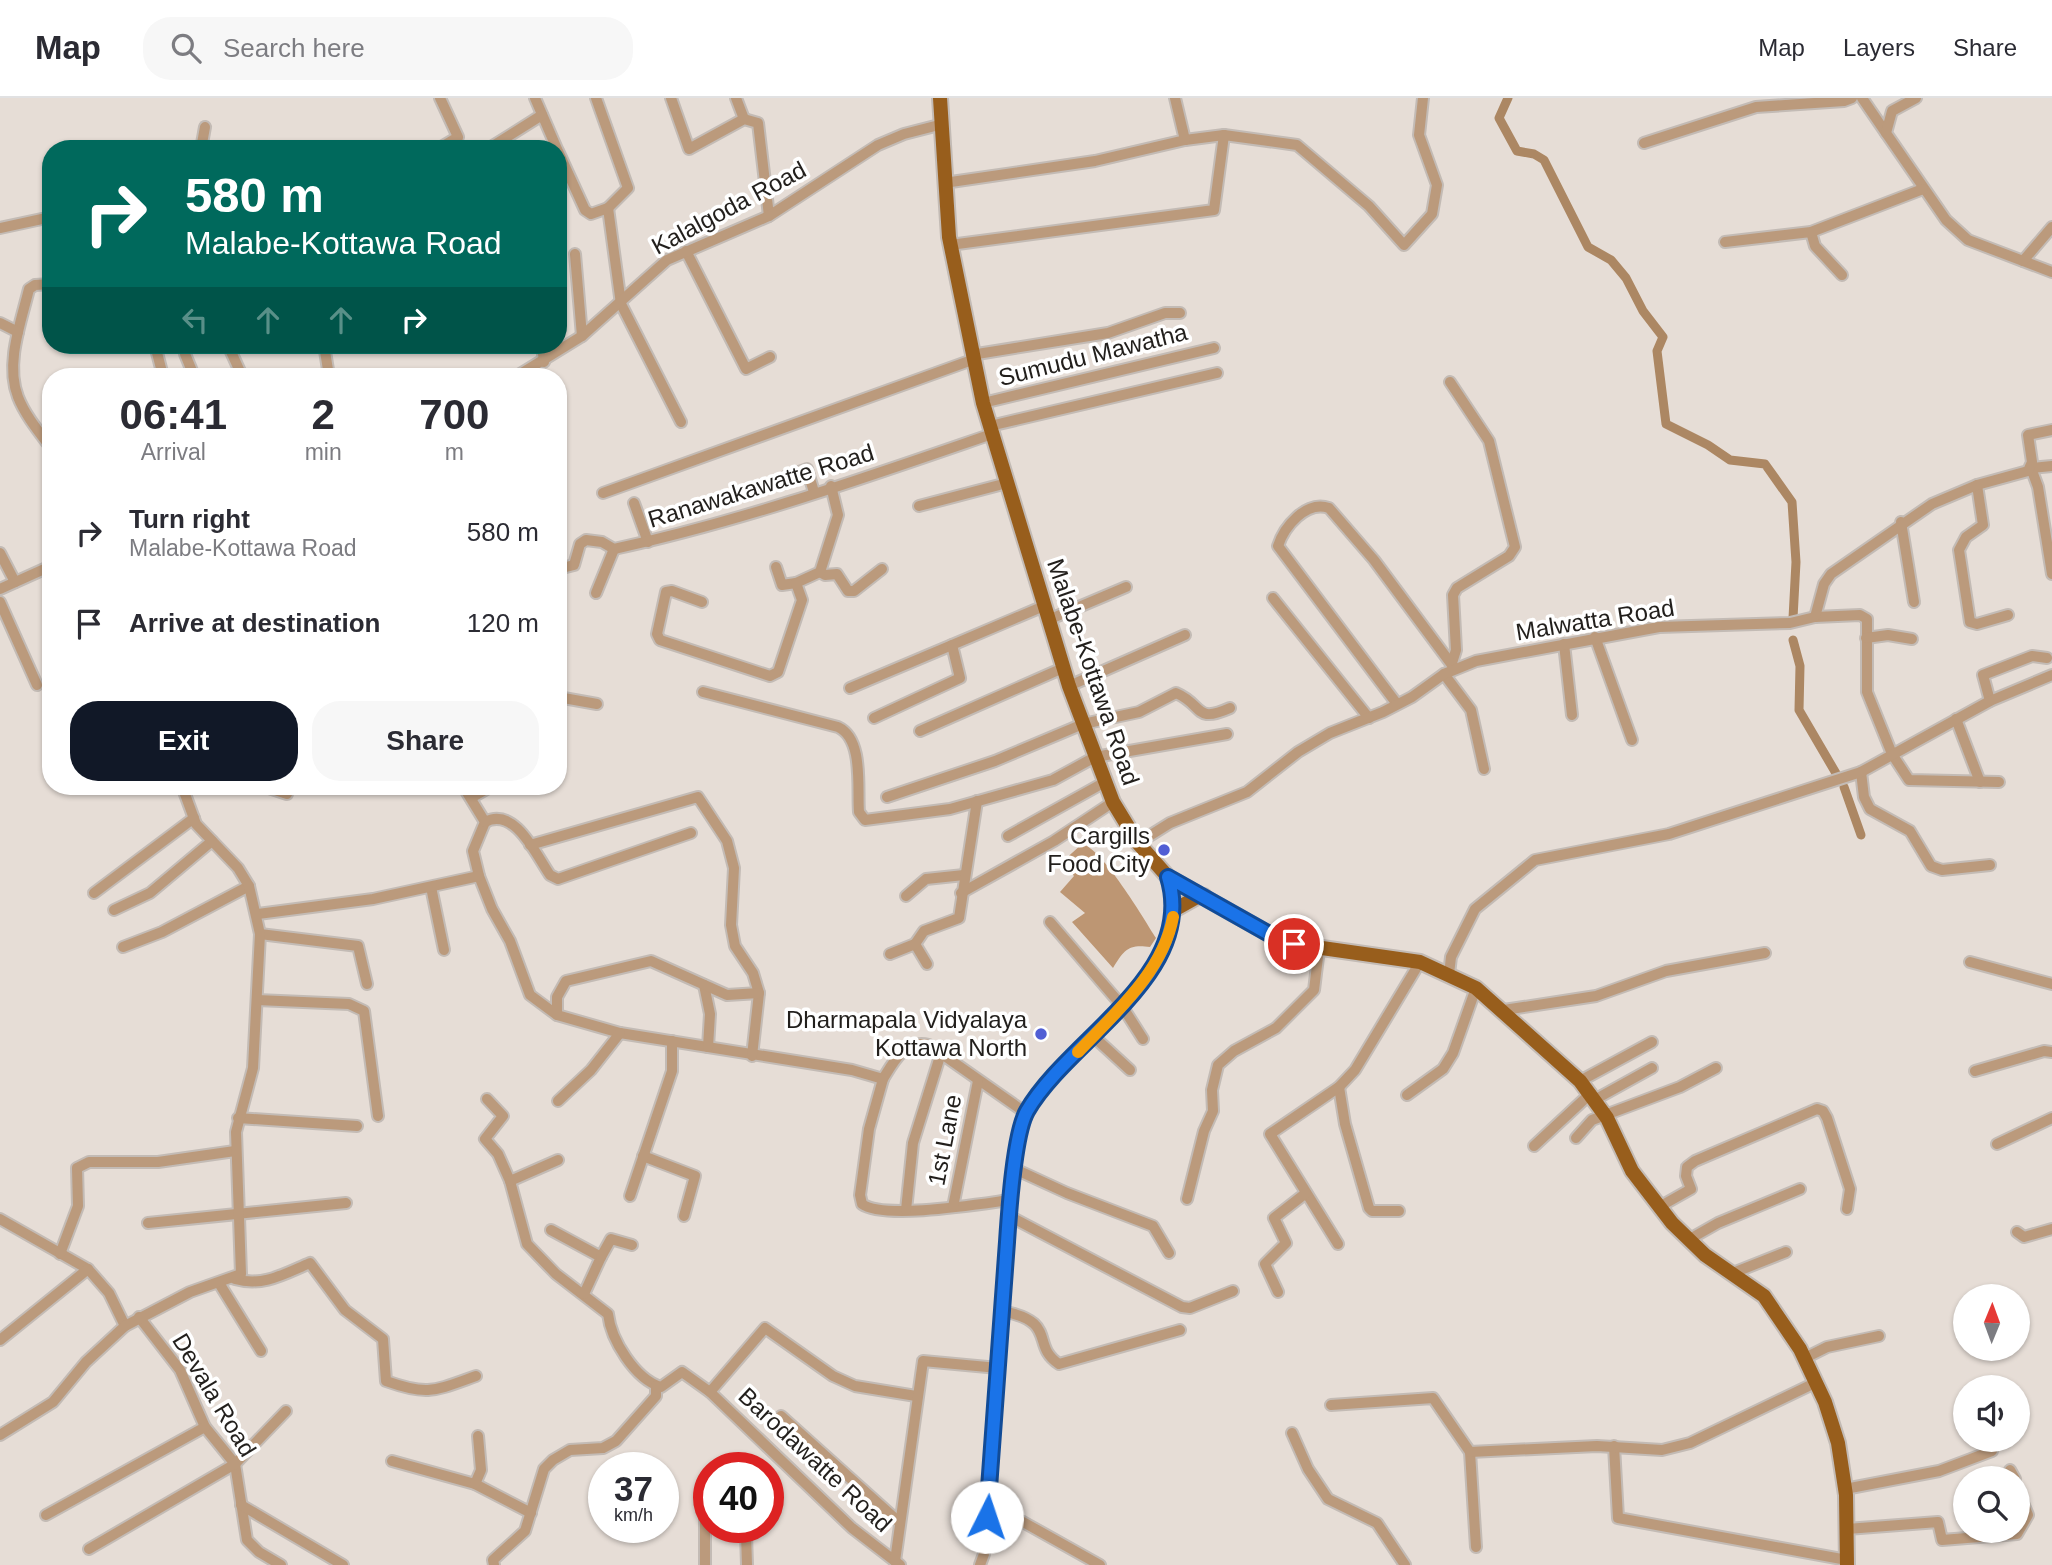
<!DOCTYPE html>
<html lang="en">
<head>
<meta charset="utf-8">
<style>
  :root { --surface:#fff; --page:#f7f7f7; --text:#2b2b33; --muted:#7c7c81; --line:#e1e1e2; --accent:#111827 }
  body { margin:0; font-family:Arial,sans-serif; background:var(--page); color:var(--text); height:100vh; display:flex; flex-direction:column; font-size:26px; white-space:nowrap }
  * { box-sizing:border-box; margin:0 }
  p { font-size:23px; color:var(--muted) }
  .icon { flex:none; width:38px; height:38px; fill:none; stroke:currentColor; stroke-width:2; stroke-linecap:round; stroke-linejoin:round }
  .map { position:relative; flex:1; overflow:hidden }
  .side { position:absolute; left:42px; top:270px; width:525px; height:427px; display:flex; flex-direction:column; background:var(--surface); border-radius:28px; box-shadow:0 2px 5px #0004 }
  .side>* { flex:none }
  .guide { position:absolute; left:42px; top:42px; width:525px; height:214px; border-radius:28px; box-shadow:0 2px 5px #0004; background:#00695c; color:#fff; overflow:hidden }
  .needle { width:46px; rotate:1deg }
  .fabs { position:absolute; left:1953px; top:1186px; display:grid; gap:14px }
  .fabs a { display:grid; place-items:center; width:77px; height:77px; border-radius:50%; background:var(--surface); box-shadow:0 2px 5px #0004; font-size:35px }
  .speed { position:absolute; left:588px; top:1354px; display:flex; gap:14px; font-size:35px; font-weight:700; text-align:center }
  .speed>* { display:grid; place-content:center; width:91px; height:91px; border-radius:50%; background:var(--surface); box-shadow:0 2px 5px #0004; line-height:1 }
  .speed small { font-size:18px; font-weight:400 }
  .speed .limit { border:10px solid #d22; background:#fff; color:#111 }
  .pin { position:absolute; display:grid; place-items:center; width:60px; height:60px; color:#fff; margin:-30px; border:4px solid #fff; border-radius:50%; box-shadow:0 2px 7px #0007 }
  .me { position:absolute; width:77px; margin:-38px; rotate:4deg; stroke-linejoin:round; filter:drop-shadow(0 0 5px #0008) }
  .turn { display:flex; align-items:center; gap:24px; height:147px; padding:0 28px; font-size:32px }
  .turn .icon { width:91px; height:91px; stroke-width:2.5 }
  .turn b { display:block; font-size:49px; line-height:60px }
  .lanes { display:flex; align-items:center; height:66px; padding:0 28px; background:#0003; justify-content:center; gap:35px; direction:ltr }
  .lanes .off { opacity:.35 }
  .eta { display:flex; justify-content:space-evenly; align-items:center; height:119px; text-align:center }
  .eta b { font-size:42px; font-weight:700; line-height:49px }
  .cta { display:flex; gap:14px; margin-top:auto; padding:14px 28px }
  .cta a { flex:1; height:80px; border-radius:28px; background:var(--accent); color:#fff; font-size:28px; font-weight:700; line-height:80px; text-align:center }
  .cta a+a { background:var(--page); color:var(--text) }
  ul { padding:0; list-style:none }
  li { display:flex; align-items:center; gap:21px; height:91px; padding:0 28px }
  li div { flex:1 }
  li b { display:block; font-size:26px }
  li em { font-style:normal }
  header { display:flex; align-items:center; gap:42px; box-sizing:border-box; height:98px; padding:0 35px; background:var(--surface); border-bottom:2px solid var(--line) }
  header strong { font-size:33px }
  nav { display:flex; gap:38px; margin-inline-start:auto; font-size:24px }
  .search { width:490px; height:63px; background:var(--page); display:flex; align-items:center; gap:18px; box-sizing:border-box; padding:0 24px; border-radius:28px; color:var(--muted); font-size:26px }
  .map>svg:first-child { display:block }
  .forest { fill:#bd9673 }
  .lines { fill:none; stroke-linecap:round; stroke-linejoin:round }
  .canal { stroke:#ac8763; stroke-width:9 }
  .minor-casing { stroke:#c3bbb5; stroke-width:14 }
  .major-casing { stroke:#c3bbb5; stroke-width:18 }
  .minor { stroke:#bb9a7c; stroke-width:10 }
  .major { stroke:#985e1c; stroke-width:14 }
  .route-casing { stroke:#114b97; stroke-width:18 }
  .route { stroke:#1a73e8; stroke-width:12 }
  .slow { stroke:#f59e0b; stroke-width:12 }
  .poi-dot { fill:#515ed4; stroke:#fff; stroke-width:2.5 }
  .labels { text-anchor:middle; stroke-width:7; stroke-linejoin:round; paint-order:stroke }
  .street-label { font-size:24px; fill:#221f1c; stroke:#fff }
  .poi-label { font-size:24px; fill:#221f1c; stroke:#fff; text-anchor:end }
</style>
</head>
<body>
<header>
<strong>Map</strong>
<div class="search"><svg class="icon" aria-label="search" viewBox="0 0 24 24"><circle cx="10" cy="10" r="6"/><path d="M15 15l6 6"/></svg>Search here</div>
<nav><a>Map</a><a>Layers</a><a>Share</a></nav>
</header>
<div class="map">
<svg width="2052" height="1467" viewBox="0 0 2052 1467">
  <rect width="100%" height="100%" fill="#e6ddd6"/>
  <!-- forest -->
  <path class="forest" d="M1082,746C1102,750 1144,821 1156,840L1150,849C1128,846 1124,852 1113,870L1072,824L1085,815L1060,794L1074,778L1062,764Z"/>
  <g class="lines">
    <!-- canal -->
    <g class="canal">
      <path d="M1508,0L1499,20L1517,53L1534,56L1544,62L1588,149L1611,162L1626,180L1643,213L1663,239L1657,253L1666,326L1708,347L1730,362L1765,366L1792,404L1796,464L1793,520"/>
      <path d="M1793,542L1800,568L1799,612L1837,677"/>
      <path d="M1844,689L1861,737"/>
    </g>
    <!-- minor casing -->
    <g class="minor-casing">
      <g id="minor">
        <path d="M535,0L557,51"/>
        <path d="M671,0L689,51L744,21L758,25L769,118"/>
        <path d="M736,0L744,21"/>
        <path d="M1862,0L1886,35"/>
        <path d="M1916,0L1892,13L1886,35L1946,122L1968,142L2052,174"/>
        <path d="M1185,42L1224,37"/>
        <path d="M1644,45L1756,9L1844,3L1852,0"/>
        <path d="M201,51L205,29"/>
        <path d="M438,51L458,39L440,0"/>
        <path d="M488,51L542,17"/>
        <path d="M558,53L585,112L591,116L608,110L628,90L596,0"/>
        <path d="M944,85L1095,63L1185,42L1175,0"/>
        <path d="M608,110L621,206L681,324"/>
        <path d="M0,130L51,119"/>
        <path d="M1811,134L1815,148L1842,177"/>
        <path d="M1725,144L1811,134L1923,91"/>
        <path d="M950,147L1214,112L1224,37L1297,47L1369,108L1404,147L1432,116L1437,87L1419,37L1423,0"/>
        <path d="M686,153L746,271L770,259"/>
        <path d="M575,156L582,238"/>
        <path d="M2023,163L2052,129"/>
        <path d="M51,186L35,187L29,191C21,224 5,266 18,299C25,317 39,334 51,350"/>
        <path d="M0,225L18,234"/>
        <path d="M155,247L163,278"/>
        <path d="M228,247L242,278"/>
        <path d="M324,247L329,278"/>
        <path d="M542,247L544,264"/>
        <path d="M185,256L194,278"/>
        <path d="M971,257L1108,235L1165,215H1180"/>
        <path d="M517,278L582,238L667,162L769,118L878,47L904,36L939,27"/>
        <path d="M1450,284L1489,343L1515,449L1509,458L1457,490L1453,497L1456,552L1452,565"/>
        <path d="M983,305L1214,250"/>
        <path d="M990,328L1217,275"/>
        <path d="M2052,368L2031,370L2038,389L2052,476"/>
        <path d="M785,379L807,371L814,394"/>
        <path d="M1977,387L1983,427L1966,439L1959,452L1970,524L1977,526L2008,517"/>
        <path d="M603,395L972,262"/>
        <path d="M634,405L648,444"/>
        <path d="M919,408L1007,385"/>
        <path d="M1901,424L1914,504"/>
        <path d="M0,455L15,484"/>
        <path d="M776,469L782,487L796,485"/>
        <path d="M558,471L574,467L580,446L586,442L602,444L614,451C743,423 867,379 992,336"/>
        <path d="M820,474L825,477L837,476L848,493H854L882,471"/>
        <path d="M0,491L51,468"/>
        <path d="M596,495L614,451"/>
        <path d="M1273,500L1369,620"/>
        <path d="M0,504L37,587"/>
        <path d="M702,504L672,493L666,494L657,536L660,542L770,578L778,574L802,502L796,485L820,474L838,417L831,388"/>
        <path d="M1815,519L1860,517L1867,521V594L1892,656L1909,682L1999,684"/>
        <path d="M1048,522L1126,489"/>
        <path d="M1595,539L1632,642"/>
        <path d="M1866,540L1888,537L1912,541"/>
        <path d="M1564,546L1572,617"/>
        <path d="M1444,576L1471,612L1484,671"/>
        <path d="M1069,588L1185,537"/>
        <path d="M850,590L952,547"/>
        <path d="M703,594L838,629C864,641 857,690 859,714L865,722L950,711L1053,682L1095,659L1227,636"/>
        <path d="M558,599L597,606"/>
        <path d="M1990,603L1983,577L2032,558L2047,560"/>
        <path d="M1397,606L1278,448C1284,429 1306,402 1329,410L1374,462L1455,571"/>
        <path d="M874,620L960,580L952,547L1044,508"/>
        <path d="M1956,621L1980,684"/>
        <path d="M920,633L1063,570"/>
        <path d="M1861,674L1864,699L1870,711L1910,733L1931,768L1942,772L1990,767"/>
        <path d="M263,688L287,696"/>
        <path d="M463,688L485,724L473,753L479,778L492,811L510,843L530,897L557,917L620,935L852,972L883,981C894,963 905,941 929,947L1026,1015"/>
        <path d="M887,699L995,663L1083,626L1139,614L1176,595C1204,607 1194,626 1230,610"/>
        <path d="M471,700L492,688"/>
        <path d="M485,724C515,708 536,757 550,777L558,781L691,735"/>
        <path d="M1008,738L1105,684"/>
        <path d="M1138,745L1170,725L1247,694L1298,654L1330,635L1383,614L1412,599L1444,576L1476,563L1659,529L1790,525L1815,519L1824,486L1831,476L1932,406L1977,387L2028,373L2032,364L2028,337L2052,332"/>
        <path d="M530,747L698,699L727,743L734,770L731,827L735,848L753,875L759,895L752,958"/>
        <path d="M431,789L444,852"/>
        <path d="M94,795L194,720"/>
        <path d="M961,795L1054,743L1113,704"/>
        <path d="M906,798L926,781L964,777"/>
        <path d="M114,812L150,795L212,743"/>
        <path d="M258,816L373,801L479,778"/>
        <path d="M1050,824L1122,908L1143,941"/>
        <path d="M260,836L358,848L367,886"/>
        <path d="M915,846L927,866"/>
        <path d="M123,849L162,834L249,788"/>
        <path d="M890,856L915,846L924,833L959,820L977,703"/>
        <path d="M1970,864L2052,886"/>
        <path d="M1449,876L1451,859L1475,811L1535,762L1669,736L1861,674L1990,603L2052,577"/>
        <path d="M704,887L710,916L708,949"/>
        <path d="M257,902L349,906L364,913L378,1018"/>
        <path d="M1504,912L1596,898L1666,873L1765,855"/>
        <path d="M557,917V899L566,883L651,863L727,897L759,895"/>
        <path d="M1093,938L1130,972"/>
        <path d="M1975,973L2044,953L2052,954"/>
        <path d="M883,981L869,1031L860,1097L862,1106C884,1122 980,1106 1010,1102"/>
        <path d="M1580,983L1652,944"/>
        <path d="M1339,989L1345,1026L1369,1110L1372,1113H1399"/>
        <path d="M1407,997L1443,971L1453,955L1476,890"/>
        <path d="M487,1001L503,1018L485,1041L498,1056L510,1083L527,1146L556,1176L608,1216C611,1242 635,1281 661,1289L682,1274L710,1294L852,1430L900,1467"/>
        <path d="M1596,1001L1652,970"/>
        <path d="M558,1003L591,972L620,935"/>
        <path d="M238,1020L357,1028"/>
        <path d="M1576,1040L1592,1022L1680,989L1716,970"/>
        <path d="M1997,1046L2052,1020"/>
        <path d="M1534,1048L1591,995"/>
        <path d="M643,1058L695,1078L684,1118"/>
        <path d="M1015,1071L1067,1095L1153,1128L1169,1155"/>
        <path d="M510,1083L558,1062"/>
        <path d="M630,1098L672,973V943"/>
        <path d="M1187,1101L1204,1033L1213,1013L1212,992L1218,967L1234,953L1276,930L1314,892L1319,851"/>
        <path d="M953,1109L978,983"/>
        <path d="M1659,1109L1691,1091L1686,1078L1687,1069L1695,1063L1817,1011L1823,1013L1827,1020L1850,1091L1847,1111"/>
        <path d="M906,1112L913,1045L941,955"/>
        <path d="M1009,1118L1182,1209L1190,1210L1233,1193"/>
        <path d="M0,1121L88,1171L109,1195L125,1228"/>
        <path d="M148,1125L346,1105"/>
        <path d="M551,1132L601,1159L584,1196"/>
        <path d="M2017,1134L2024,1139L2052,1131"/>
        <path d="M1688,1142L1718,1125L1800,1091"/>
        <path d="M1338,1146L1270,1036L1339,989L1355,972L1420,864"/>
        <path d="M60,1156L78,1108L77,1070L89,1064H158L235,1053"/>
        <path d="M601,1159L611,1141L632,1147"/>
        <path d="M1733,1175L1786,1154"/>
        <path d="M235,1181C263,1189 284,1176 310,1165L345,1212L383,1241L386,1283C428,1298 434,1293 476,1278"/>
        <path d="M219,1185L261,1253"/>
        <path d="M1278,1194L1265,1166L1286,1145L1274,1120L1306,1095"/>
        <path d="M1002,1213C1059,1224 1030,1247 1059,1266L1180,1232"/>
        <path d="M139,1219L180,1272L205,1329L235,1366L247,1442L259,1454L281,1467"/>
        <path d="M0,1242L88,1171"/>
        <path d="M1805,1260L1827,1249L1879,1238"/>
        <path d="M710,1294L765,1230L833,1278L855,1288L916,1298"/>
        <path d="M1331,1307L1433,1300L1470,1354L1476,1449"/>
        <path d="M781,1318L900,1425"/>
        <path d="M1292,1335L1308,1371L1328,1401L1377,1425L1405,1467"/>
        <path d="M0,1337L53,1304L86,1264L125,1228L190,1194L241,1176L236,1034L253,970L260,836L249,788L238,770L196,726L182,688"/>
        <path d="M1614,1348L1618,1420L1847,1462"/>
        <path d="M1470,1354L1597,1348L1662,1352L1690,1345L1817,1284"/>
        <path d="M392,1363L475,1386L531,1415"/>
        <path d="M2010,1372L2015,1381"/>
        <path d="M475,1386L481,1372L478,1338"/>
        <path d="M1845,1391L1939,1373L1992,1353"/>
        <path d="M241,1407L343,1467"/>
        <path d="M46,1417L205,1329"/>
        <path d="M987,1419L1023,1424L1100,1467"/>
        <path d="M705,1421V1467"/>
        <path d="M1847,1431L1938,1424L1942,1442L2017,1436L2028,1417L2018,1393"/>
        <path d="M746,1436L747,1467"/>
        <path d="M89,1451L235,1366L286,1313"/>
        <path d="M895,1463L923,1263L998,1270"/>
        <path d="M494,1467L493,1462L525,1433L544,1371L553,1362L570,1352L603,1350L616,1343L656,1298V1288"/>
        <path d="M980,1467L984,1456C992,1355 999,1255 1006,1154C1009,1123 1013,1038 1027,1013C1070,940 1198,877 1168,779"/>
      </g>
    </g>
    <!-- major casing -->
    <g class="major-casing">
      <g id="major">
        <path d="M940,0L949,139L983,305L1069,588L1113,704L1138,745L1168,779L1269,836L1294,846L1420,864L1476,890L1580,983L1607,1020L1632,1073L1672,1125L1705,1157L1764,1198L1800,1251L1825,1304L1838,1345L1846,1397L1847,1467"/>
        <path d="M1174,812L1199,798H1204"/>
      </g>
    </g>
    <!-- minor -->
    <use href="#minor" class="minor"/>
    <!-- major -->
    <use href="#major" class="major"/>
  </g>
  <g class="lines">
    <!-- route casing -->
    <g class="route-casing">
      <path id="route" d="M987,1419C993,1327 1000,1235 1007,1144C1009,1114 1014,1036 1027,1013C1069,940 1198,877 1168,779L1269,836L1294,846"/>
    </g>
    <!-- route -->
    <use href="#route" class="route"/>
    <!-- slow -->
    <path class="slow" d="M1078,954C1115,915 1163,874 1173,819"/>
  </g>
  <!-- markers -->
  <g class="poi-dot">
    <circle cx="1164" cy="752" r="7"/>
    <circle cx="1041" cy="936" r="7"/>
  </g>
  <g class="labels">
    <!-- street labels -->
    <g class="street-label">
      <text transform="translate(729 110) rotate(-28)" y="8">Kalalgoda Road</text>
      <text transform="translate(1093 257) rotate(-14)" y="8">Sumudu Mawatha</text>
      <text transform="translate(761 388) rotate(-17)" y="8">Ranawakawatte Road</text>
      <text transform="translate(1595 522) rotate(-9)" y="8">Malwatta Road</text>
      <text transform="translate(1093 574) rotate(71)" y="8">Malabe-Kottawa Road</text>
      <text transform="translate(945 1042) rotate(-79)" y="8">1st Lane</text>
      <text transform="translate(214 1297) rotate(59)" y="8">Devala Road</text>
      <text transform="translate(815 1362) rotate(43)" y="8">Barodawatte Road</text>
    </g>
    <!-- poi labels -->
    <g class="poi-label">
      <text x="1150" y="746">Cargills<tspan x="1150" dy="28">Food City</tspan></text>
      <text x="1027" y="930">Dharmapala Vidyalaya<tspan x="1027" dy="28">Kottawa North</tspan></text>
    </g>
  </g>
</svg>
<div class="fabs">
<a><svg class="needle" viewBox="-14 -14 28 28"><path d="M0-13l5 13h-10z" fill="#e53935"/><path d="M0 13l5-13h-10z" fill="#7c7c81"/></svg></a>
<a><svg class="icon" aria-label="sound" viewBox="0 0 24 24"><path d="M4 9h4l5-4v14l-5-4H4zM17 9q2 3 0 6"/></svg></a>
<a><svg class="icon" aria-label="search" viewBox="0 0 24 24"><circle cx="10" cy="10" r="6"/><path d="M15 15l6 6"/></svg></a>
</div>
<div class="speed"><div>37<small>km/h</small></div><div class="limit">40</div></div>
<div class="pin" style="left:1294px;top:846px;background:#d93025"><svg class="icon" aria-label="arrive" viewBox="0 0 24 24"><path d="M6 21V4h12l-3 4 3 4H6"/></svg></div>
<svg class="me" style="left:987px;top:1419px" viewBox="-20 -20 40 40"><circle r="19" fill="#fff"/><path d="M0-13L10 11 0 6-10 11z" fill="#1a73e8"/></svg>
<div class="guide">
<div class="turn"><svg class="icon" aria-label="right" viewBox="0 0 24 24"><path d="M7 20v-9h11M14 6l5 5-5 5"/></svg><div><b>580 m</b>Malabe-Kottawa Road</div></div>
<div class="lanes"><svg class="icon off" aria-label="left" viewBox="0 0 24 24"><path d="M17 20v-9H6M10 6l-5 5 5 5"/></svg><svg class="icon off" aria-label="ahead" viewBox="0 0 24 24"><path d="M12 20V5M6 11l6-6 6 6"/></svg><svg class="icon off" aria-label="ahead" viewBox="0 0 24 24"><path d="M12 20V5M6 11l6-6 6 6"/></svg><svg class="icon" aria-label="right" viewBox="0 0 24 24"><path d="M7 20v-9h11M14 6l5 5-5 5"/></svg></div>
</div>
<section class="side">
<div class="eta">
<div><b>06:41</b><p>Arrival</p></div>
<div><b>2</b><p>min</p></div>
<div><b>700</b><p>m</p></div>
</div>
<ul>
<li><svg class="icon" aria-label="right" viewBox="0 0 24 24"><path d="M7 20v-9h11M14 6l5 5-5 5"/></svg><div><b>Turn right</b><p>Malabe-Kottawa Road</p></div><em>580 m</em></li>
<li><svg class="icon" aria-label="arrive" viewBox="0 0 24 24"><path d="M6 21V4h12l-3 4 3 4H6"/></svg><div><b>Arrive at destination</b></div><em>120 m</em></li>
</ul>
<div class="cta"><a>Exit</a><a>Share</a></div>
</section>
</div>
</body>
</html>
